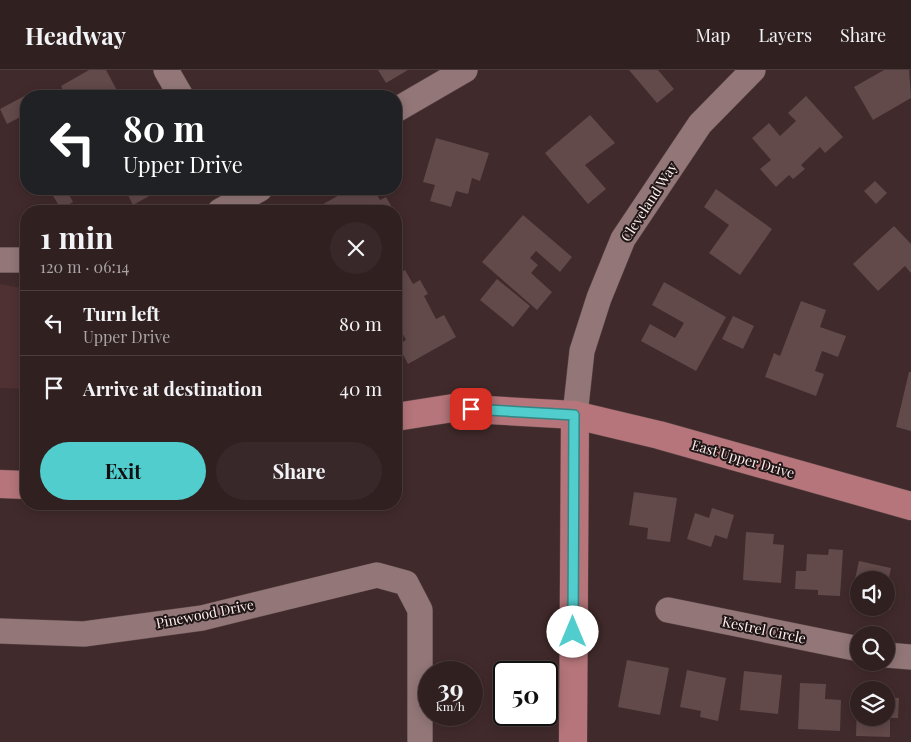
<!DOCTYPE html>
<html lang="en">
<head>
<meta charset="utf-8">
<style>
  :root { --surface:#312020; --page:#392829; --text:#f1f3f6; --muted:#a8a3a5; --line:#4c3e3e; --accent:#52cdcd }
  body { margin:0; font-family:"Playfair Display",serif; background:var(--page); color:var(--text); height:100vh; display:flex; flex-direction:column; font-size:19px; white-space:nowrap }
  * { box-sizing:border-box; margin:0 }
  p { font-size:16px; color:var(--muted) }
  .icon { flex:none; width:28px; height:28px; fill:none; stroke:currentColor; stroke-width:2; stroke-linecap:round; stroke-linejoin:round }
  .map { position:relative; flex:1; overflow:hidden }
  .details { position:absolute; left:20px; top:135px; width:382px; height:305px; display:flex; flex-direction:column; background:var(--surface); border-radius:20px; box-shadow:0 2px 12px #0003,0 0 0 1px var(--line) }
  .details>* { flex:none }
  .hud { position:absolute; left:20px; top:20px; width:382px; height:105px; border-radius:20px; box-shadow:0 2px 12px #0003,0 0 0 1px var(--line); background:#202124; color:#fff; overflow:hidden }
  .controls { position:absolute; left:850px; top:501px; display:grid; gap:10px }
  .controls a { display:grid; place-items:center; width:45px; height:45px; border-radius:50%; background:var(--surface); box-shadow:0 2px 12px #0003,0 0 0 1px var(--line); font-size:25px }
  .speed { position:absolute; left:418px; top:591px; display:flex; gap:10px; font-size:25px; font-weight:700; text-align:center }
  .speed>* { display:grid; place-content:center; width:65px; height:65px; border-radius:50%; background:var(--surface); box-shadow:0 2px 12px #0003,0 0 0 1px var(--line); line-height:1 }
  .speed small { font-size:12px; font-weight:400 }
  .speed .limit { border:2px solid #111; border-radius:8px; background:#fff; color:#111 }
  .pin { position:absolute; display:grid; place-items:center; width:42px; height:42px; color:#fff; margin:-21px; border-radius:10px; box-shadow:0 2px 8px #0006 }
  .me { position:absolute; width:55px; margin:-28px; rotate:0deg; stroke-linejoin:round; filter:drop-shadow(0 0 4px #0008) }
  .turn { display:flex; align-items:center; gap:18px; height:105px; padding:0 20px; font-size:22px }
  .turn .icon { width:65px; height:65px; stroke-width:2.5 }
  .turn b { display:block; font-size:35px; line-height:42px }
  .round { display:grid; place-items:center; flex:none; width:52px; height:52px; border-radius:26px; background:var(--page) }
  .overview { display:flex; align-items:center; justify-content:space-between; height:85px; padding:0 20px }
  h1 { font-size:30px; font-weight:700; line-height:38px }
  .primary-button { display:flex; gap:10px; margin-top:auto; padding:10px 20px }
  .primary-button a { flex:1; height:58px; border-radius:30px; background:var(--accent); color:#111; font-size:20px; font-weight:700; line-height:58px; text-align:center }
  .primary-button a+a { background:var(--page); color:var(--text) }
  ul { padding:0; list-style:none }
  li { display:flex; align-items:center; gap:15px; height:65px; padding:0 20px; border-top:1px solid var(--line) }
  li div { flex:1 }
  li b { display:block; font-size:19px }
  li em { font-style:normal }
  header { display:flex; align-items:center; gap:30px; box-sizing:border-box; height:70px; padding:0 25px; background:var(--surface); border-bottom:1px solid var(--line) }
  header strong { font-size:24px }
  nav { display:flex; gap:28px; margin-inline-start:auto; font-size:18px }
  .map>svg:first-child { display:block }
  .built { fill:#503133 }
  .building { fill:#62494a }
  .lines { fill:none; stroke-linecap:round; stroke-linejoin:round }
  .minor-casing { stroke:#5b4748; stroke-width:26 }
  .major-casing { stroke:#5b4748; stroke-width:29 }
  .minor { stroke:#937778; stroke-width:25 }
  .major { stroke:#b5757a; stroke-width:28 }
  .route-casing { stroke:#358585; stroke-width:12 }
  .route { stroke:#52cdcd; stroke-width:9 }
  .labels { text-anchor:middle; stroke-width:4; stroke-linejoin:round; paint-order:stroke }
  .street-label { font-size:14px; fill:#feeeef; stroke:#201616 }
</style>
</head>
<body>
<header>
<strong>Headway</strong>
<nav><a>Map</a><a>Layers</a><a>Share</a></nav>
</header>
<div class="map">
<svg width="911" height="672" viewBox="0 0 911 672">
  <rect width="100%" height="100%" fill="#412a2b"/>
  <!-- built -->
  <path class="built" d="M0,214L26,219V319L0,318Z"/>
  <!-- building -->
  <g class="building">
    <path d="M89,0H106L120,26H66L61,16Z"/>
    <path d="M378,0H408L386,13Z"/>
    <path d="M629,0H658L674,19L657,33Z"/>
    <path d="M884,0H909L911,28L873,50L854,17Z"/>
    <path d="M28,24L26,44L7,54L0,39Z"/>
    <path d="M806,26L843,67L825,83L820,77L801,95L805,99L793,109L789,105L776,117L760,99L771,90L752,68L769,53L780,66L796,51L788,43Z"/>
    <path d="M590,45L615,73L585,95L606,119L588,134L545,83Z"/>
    <path d="M436,68L489,83L480,111L472,108L468,124L456,121L451,137L430,131L435,115L423,112Z"/>
    <path d="M875,111L887,123L876,134L864,121Z"/>
    <path d="M49,119H66L73,132L61,139Z"/>
    <path d="M116,119H162L133,135L126,121L120,125Z"/>
    <path d="M350,119H379L375,121L380,130L386,127L394,141H311Z"/>
    <path d="M716,119L772,159L740,205L709,183L729,155L704,137Z"/>
    <path d="M396,145L401,153L396,156Z"/>
    <path d="M523,145L572,187L560,202L536,181L530,188L538,195L531,203L552,222L537,240L482,192Z"/>
    <path d="M894,156L911,174V203L905,196L878,221L853,194Z"/>
    <path d="M405,200L413,214L420,210L428,224L424,226L436,249L444,245L456,267L408,294L398,275L406,270L396,251V205Z"/>
    <path d="M497,209L530,236L513,257L480,230Z"/>
    <path d="M664,212L726,247L696,301L641,271L650,254L675,268L684,253L652,235Z"/>
    <path d="M801,231L826,240L820,257L846,266L838,287L822,281L815,301L824,304L816,326L765,307L774,283L780,286Z"/>
    <path d="M733,246L754,256L743,279L722,269Z"/>
    <path d="M909,302H911V361L896,357Z"/>
    <path d="M634,422L677,428L670,472L647,469L648,458L629,455Z"/>
    <path d="M712,438L734,445L727,469L715,465L711,477L687,469L695,443L709,448Z"/>
    <path d="M746,462L774,464L773,474L784,475L781,513L743,510Z"/>
    <path d="M829,479L843,480L840,526L818,525V520L795,519L796,501H806L807,484L828,485Z"/>
    <path d="M859,491L891,498L887,517L886,510H859V534L850,532Z"/>
    <path d="M886,520L894,522L890,540L882,538H886Z"/>
    <path d="M627,590L669,598L660,645L618,637Z"/>
    <path d="M687,600L726,608L718,651L700,647L701,641L680,637Z"/>
    <path d="M744,601L782,605L778,644L740,640Z"/>
    <path d="M800,613L826,614L825,629L841,630L840,661L798,659Z"/>
    <path d="M886,627L899,628L898,648H890V667L856,666L857,633L859,648H886Z"/>
  </g>
  <g class="lines">
    <!-- minor casing -->
    <g class="minor-casing">
      <g id="minor">
        <path d="M166,0L181,26"/>
        <path d="M396,40L465,0"/>
        <path d="M220,141L260,119"/>
        <path d="M0,190H26"/>
        <path d="M575,345L582,281L599,228L623,169L700,54L753,0"/>
        <path d="M668,540L859,579"/>
        <path d="M0,561L84,564L202,548L377,505L406,513L420,540V672"/>
        <path d="M886,585L911,587"/>
      </g>
    </g>
    <!-- major casing -->
    <g class="major-casing">
      <g id="major">
        <path d="M396,347L453,338L575,345L659,365L911,436"/>
        <path d="M0,414L26,415"/>
        <path d="M573,672L575,345"/>
      </g>
    </g>
    <!-- minor -->
    <use href="#minor" class="minor"/>
    <!-- major -->
    <use href="#major" class="major"/>
  </g>
  <g class="lines">
    <!-- route casing -->
    <g class="route-casing">
      <path id="route" d="M471,339L574,345L573,562"/>
    </g>
    <!-- route -->
    <use href="#route" class="route"/>
  </g>
  <g class="labels">
    <!-- street labels -->
    <g class="street-label">
      <text transform="translate(649 132) rotate(-57)" y="5">Cleveland Way</text>
      <text transform="translate(743 389) rotate(16)" y="5">East Upper Drive</text>
      <text transform="translate(205 544) rotate(-11)" y="5">Pinewood Drive</text>
      <text transform="translate(764 560) rotate(12)" y="5">Kestrel Circle</text>
    </g>
  </g>
</svg>
<div class="controls">
<a><svg class="icon" aria-label="sound" viewBox="0 0 24 24"><path d="M4 9h4l5-4v14l-5-4H4zM17 9q2 3 0 6"/></svg></a>
<a><svg class="icon" aria-label="search" viewBox="0 0 24 24"><circle cx="10" cy="10" r="6"/><path d="M15 15l6 6"/></svg></a>
<a><svg class="icon" aria-label="layers" viewBox="0 0 24 24"><path d="M12 4l9 5-9 5-9-5zM3 14l9 5 9-5"/></svg></a>
</div>
<div class="speed"><div>39<small>km/h</small></div><div class="limit">50</div></div>
<div class="pin" style="left:471px;top:339px;background:#d93025"><svg class="icon" aria-label="arrive" viewBox="0 0 24 24"><path d="M6 21V4h12l-3 4 3 4H6"/></svg></div>
<svg class="me" style="left:573px;top:562px" viewBox="-20 -20 40 40"><circle r="19" fill="#fff"/><path d="M0-13L10 11 0 6-10 11z" fill="#52cdcd"/></svg>
<div class="hud">
<div class="turn"><svg class="icon" aria-label="left" viewBox="0 0 24 24"><path d="M17 20v-9H6M10 6l-5 5 5 5"/></svg><div><b>80 m</b>Upper Drive</div></div>
</div>
<section class="details">
<div class="overview"><div><h1>1 min</h1><p>120 m · 06:14</p></div><a class="round"><svg class="icon" aria-label="close" viewBox="0 0 24 24"><path d="M6 6l12 12M18 6L6 18"/></svg></a></div>
<ul>
<li><svg class="icon" aria-label="left" viewBox="0 0 24 24"><path d="M17 20v-9H6M10 6l-5 5 5 5"/></svg><div><b>Turn left</b><p>Upper Drive</p></div><em>80 m</em></li>
<li><svg class="icon" aria-label="arrive" viewBox="0 0 24 24"><path d="M6 21V4h12l-3 4 3 4H6"/></svg><div><b>Arrive at destination</b></div><em>40 m</em></li>
</ul>
<div class="primary-button"><a>Exit</a><a>Share</a></div>
</section>
</div>
</body>
</html>
